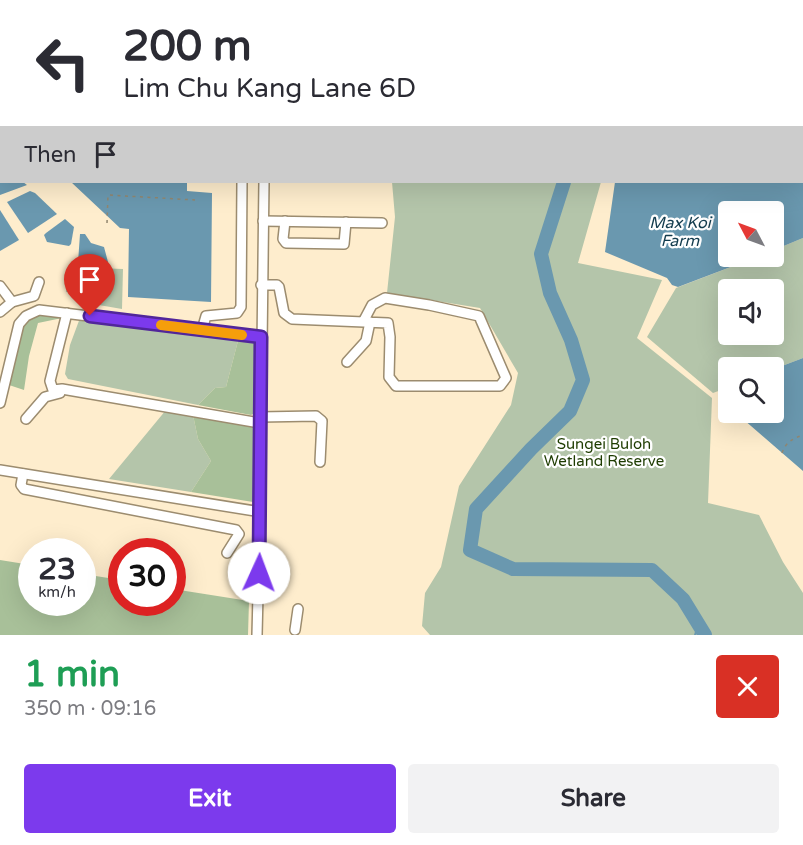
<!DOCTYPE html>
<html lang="en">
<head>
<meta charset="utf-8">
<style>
  :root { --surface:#fff; --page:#f2f2f3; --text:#2b2b33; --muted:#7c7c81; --accent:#7c3aed }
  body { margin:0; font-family:"Varela Round",sans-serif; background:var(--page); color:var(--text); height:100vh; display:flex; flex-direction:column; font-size:22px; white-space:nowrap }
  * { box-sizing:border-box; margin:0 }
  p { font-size:20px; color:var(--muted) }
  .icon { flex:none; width:33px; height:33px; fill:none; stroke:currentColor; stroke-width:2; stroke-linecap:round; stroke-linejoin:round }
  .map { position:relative; height:635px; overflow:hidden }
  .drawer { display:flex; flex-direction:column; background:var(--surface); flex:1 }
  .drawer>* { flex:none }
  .top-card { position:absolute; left:0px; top:0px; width:804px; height:183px; box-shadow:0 6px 24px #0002; background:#fff; color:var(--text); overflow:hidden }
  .needle { width:39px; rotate:311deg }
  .controls { position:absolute; left:718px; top:201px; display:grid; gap:12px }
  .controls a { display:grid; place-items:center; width:66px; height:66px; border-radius:6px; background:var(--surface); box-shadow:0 6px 24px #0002; font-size:30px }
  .speed { position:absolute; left:18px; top:538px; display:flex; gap:12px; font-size:30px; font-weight:700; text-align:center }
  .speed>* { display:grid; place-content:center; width:78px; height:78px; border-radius:50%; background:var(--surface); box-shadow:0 6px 24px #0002; line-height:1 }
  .speed small { font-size:15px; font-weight:400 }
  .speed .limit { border:9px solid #d22; background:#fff; color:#111 }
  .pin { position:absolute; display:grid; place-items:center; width:51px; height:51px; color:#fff; margin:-62px -26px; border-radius:50% 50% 50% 0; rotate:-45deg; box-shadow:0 0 6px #0007 }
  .pin .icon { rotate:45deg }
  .me { position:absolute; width:66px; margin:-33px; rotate:2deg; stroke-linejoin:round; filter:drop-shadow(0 0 4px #0008) }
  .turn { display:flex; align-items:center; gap:21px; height:126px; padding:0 24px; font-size:27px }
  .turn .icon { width:78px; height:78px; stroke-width:2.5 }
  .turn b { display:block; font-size:42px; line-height:51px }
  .then { display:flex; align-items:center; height:57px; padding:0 24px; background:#0003; gap:12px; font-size:22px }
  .round { display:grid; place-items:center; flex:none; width:63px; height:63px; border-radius:6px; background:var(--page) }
  .headline { display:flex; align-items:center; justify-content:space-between; height:102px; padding:0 24px }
  h1 { font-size:36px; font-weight:800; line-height:45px; color:#1e9e55 }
  .cta { display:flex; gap:12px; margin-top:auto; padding:12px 24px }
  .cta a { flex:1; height:69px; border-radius:6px; background:var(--accent); color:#fff; font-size:24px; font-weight:800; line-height:69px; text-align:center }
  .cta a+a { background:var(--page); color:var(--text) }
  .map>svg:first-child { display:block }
  .green { fill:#b4c5aa; fill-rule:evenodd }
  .forest { fill:#a8c099 }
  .water { fill:#6a98af }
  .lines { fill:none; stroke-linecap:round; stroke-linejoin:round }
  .stream { stroke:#6a98af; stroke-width:2 }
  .river { stroke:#6a98af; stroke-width:14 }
  .minor-casing { stroke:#9c8c6f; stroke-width:12 }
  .path { stroke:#91866f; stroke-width:1.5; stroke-dasharray:3 4.5; stroke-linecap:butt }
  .minor { stroke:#fff; stroke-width:9 }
  .route-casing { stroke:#51269a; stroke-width:15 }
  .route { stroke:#7c3aed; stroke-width:10 }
  .slow { stroke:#f59e0b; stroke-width:10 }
  .labels { text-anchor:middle; stroke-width:4.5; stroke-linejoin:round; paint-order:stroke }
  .park-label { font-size:15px; fill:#1e3c01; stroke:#fff }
  .water-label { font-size:16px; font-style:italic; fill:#133c4e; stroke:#fff }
</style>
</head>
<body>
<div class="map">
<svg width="803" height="635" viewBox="0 0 803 635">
  <rect width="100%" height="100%" fill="#feedcd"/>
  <!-- green -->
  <g class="green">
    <path d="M435,0H741L434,2Z"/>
    <path d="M392,182H601L578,263L662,280L637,338L712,398L708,503L759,515L783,562L803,593V635H430L422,626L425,593L441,567L459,486L511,405L518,373L480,308L387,293L395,217Z"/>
    <path d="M803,238V358L774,369V368H729V387L713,393L647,337L676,288L757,257L774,256V250ZM729,290H774V334H729Z"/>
    <path d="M69,268L91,271L88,294L66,292Z"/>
    <path d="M96,268L123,269L122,309L93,304Z"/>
    <path d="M80,318L239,337L226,387L215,388L198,405L68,379L65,374L70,345Z"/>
    <path d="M166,410L193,415L198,439L211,461L191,492L109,479Z"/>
  </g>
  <!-- forest -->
  <g class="forest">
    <path d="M62,313V318L38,323L29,356L24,390L9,385L22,325L31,314Z"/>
    <path d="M239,337L255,339L258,342L255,413L251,415L198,405L215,388L226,387Z"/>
    <path d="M193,415L259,428L257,497L253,502L191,492L211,461L198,439Z"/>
    <path d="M0,560L31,565L32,603H82L83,574L121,580L122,603H172L173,589L249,601L248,635H0Z"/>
  </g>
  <!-- water -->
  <g class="water">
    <path d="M803,145V238L774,250V212H729V256L757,257L678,287L672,285L667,278L605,252L615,182H802Z"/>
    <path d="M0,164L2,182H23L27,185L0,195Z"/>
    <path d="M71,182H187V191L212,193L211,302L128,297L129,229L120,228Z"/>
    <path d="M30,191L35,193L57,214L28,233L7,202Z"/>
    <path d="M0,210L19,240L0,251Z"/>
    <path d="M65,219L74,227L71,244L69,246L47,242L44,235L46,233Z"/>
    <path d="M80,234H85L91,243L104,247L108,262L105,265L78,263Z"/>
    <path d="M803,358V471L736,413L774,412V369Z"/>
  </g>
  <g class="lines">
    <!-- stream -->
    <path class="stream" d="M695,635L698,625"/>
    <!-- river -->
    <path class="river" d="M564,182L541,254L550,293L571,340L583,380L570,411L531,449L476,509L470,550L513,569L652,570L683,599L705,635"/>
    <!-- minor casing -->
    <g class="minor-casing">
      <g id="minor">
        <path d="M265,2V0"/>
        <path d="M394,2L399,0"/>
        <path d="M263,221L382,223"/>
        <path d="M285,221L283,239L286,243L344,244L346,222"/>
        <path d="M261,285H277L279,287L284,313L292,319L388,323L390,337L389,377L396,386H500L506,378L479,316L429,305L385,298L372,305L363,322"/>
        <path d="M0,286L12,302"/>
        <path d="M0,312L12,302L34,296L39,282"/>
        <path d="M67,313L50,381L53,390L62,389L260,423"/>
        <path d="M202,330L206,316L237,313L241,307L242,182"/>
        <path d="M347,362L366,341L370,322"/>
        <path d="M0,403L19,324L26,316L39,310L261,337"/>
        <path d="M260,417L316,416L322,421L320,462"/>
        <path d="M26,419L45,397L60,393"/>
        <path d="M0,470L261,512"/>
        <path d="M23,474L21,485L24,489L236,530L239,534L227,553"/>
        <path d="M295,630L298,609"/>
        <path d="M257,635C261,484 262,333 264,182"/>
      </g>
    </g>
    <!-- path -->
    <g class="path">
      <path d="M57,2L58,0"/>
      <path d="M0,57L2,56"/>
      <path d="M802,147H803"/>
      <path d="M107,223L108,195L195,200"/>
      <path d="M782,453C786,442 792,439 803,435"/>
    </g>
    <!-- minor -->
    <use href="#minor" class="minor"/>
  </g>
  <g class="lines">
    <!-- route casing -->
    <g class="route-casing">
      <path id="route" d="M90,316L261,337L259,573"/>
    </g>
    <!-- route -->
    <use href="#route" class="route"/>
    <!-- slow -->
    <path class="slow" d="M161,325L242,335"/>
  </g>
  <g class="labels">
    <!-- park labels -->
    <g class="park-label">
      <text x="604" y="449">Sungei Buloh<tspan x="604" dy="17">Wetland Reserve</tspan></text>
    </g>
    <!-- water labels -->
    <g class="water-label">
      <text x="680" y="228">Max Koi<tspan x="680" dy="18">Farm</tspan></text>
    </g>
  </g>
</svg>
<div class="controls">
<a><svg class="needle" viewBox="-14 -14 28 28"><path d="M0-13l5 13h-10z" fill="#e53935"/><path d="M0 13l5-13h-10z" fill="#7c7c81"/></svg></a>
<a><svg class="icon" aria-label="sound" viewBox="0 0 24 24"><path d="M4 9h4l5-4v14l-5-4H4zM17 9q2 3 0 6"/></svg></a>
<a><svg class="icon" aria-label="search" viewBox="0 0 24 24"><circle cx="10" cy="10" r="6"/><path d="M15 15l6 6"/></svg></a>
</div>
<div class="speed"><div>23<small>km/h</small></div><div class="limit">30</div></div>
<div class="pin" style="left:90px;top:316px;background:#d93025"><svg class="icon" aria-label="arrive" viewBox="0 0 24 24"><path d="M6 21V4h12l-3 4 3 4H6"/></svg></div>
<svg class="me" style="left:259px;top:573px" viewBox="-20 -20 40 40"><circle r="19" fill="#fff"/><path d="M0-13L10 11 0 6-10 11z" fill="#7c3aed"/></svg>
<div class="top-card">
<div class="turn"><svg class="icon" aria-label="left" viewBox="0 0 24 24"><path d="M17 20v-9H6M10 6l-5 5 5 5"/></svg><div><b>200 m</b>Lim Chu Kang Lane 6D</div></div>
<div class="then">Then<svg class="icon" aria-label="arrive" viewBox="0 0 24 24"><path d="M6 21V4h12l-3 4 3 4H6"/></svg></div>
</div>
</div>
<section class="drawer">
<div class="headline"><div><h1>1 min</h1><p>350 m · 09:16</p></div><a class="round" style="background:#d93025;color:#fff"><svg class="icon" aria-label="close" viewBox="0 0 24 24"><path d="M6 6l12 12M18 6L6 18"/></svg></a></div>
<div class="cta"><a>Exit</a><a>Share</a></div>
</section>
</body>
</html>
